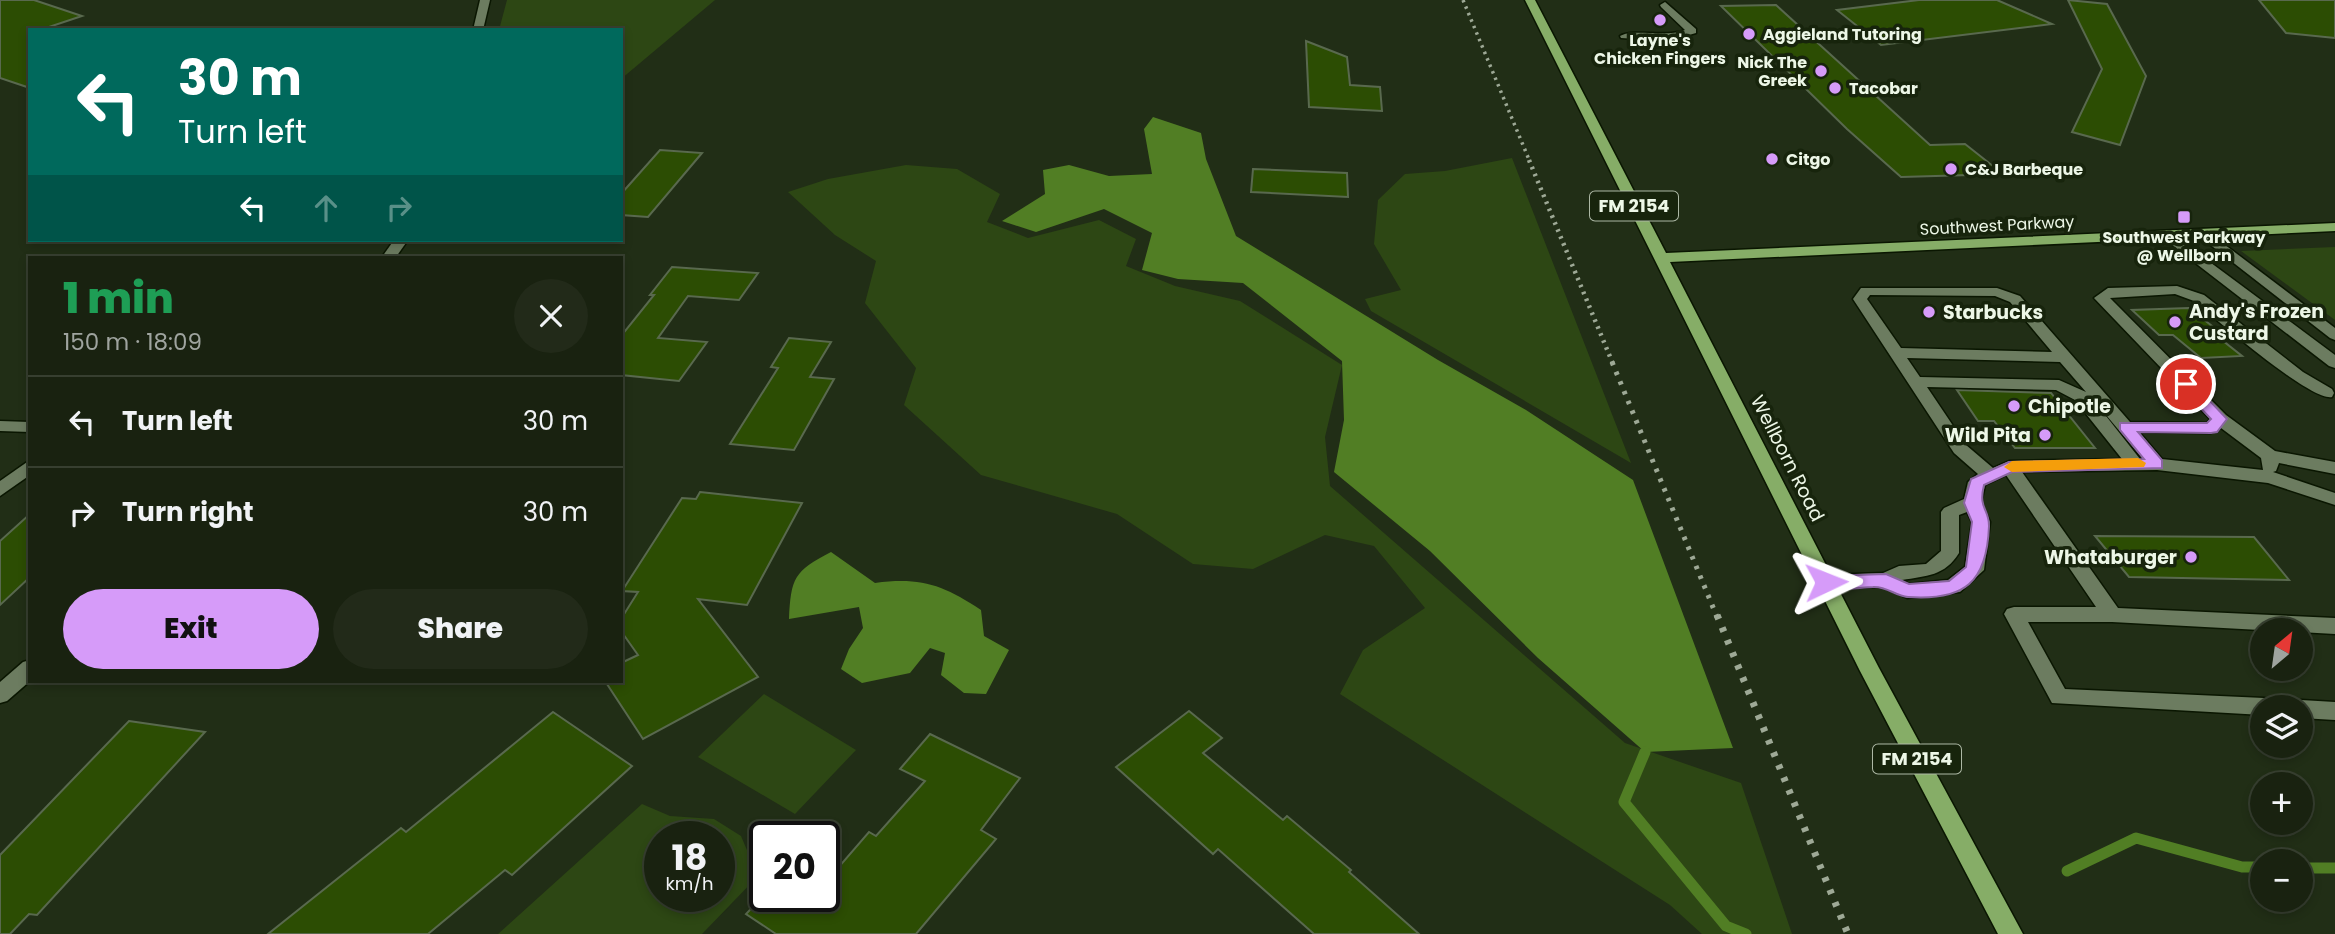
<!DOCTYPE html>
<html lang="en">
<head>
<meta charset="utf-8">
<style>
  :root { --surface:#192210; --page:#222a19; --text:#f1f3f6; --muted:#9fa49f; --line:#373f30; --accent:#d69bf9 }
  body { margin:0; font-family:Poppins,sans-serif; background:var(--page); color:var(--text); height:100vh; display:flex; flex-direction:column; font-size:26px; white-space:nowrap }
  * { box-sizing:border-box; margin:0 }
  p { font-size:23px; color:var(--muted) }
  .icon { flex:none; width:38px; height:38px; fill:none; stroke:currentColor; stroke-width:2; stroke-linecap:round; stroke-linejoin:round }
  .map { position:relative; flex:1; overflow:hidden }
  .sheet { position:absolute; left:28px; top:256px; width:595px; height:427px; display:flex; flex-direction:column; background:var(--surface); border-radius:0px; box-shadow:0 4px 10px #0003,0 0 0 2px var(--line) }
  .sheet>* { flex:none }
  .top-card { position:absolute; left:28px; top:28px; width:595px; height:214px; border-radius:0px; box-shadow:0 4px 10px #0003,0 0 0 2px var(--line); background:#00695c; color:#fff; overflow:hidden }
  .needle { width:46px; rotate:29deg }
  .buttons { position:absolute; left:2250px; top:618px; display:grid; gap:14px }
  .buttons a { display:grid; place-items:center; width:63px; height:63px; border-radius:50%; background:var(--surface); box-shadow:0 4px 10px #0003,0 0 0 2px var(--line); font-size:35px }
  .speed { position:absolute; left:644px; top:821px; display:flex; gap:14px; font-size:35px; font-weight:700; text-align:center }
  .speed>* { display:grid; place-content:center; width:91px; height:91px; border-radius:50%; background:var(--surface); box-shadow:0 4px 10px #0003,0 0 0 2px var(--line); line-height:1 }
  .speed small { font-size:18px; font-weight:400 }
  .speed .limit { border:4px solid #111; border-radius:10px; background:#fff; color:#111 }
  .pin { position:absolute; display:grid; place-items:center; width:60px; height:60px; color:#fff; margin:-30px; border:4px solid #fff; border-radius:50%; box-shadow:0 2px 7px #0007 }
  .me { position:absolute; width:77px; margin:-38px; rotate:88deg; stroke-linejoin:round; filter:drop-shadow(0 0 5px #0008) }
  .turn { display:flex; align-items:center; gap:24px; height:147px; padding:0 35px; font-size:32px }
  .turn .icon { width:91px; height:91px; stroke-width:2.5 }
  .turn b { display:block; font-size:49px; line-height:60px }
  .lanes { display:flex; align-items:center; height:66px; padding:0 35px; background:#0003; justify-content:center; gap:35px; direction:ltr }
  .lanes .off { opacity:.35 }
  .round { display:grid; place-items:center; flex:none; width:74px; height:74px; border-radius:37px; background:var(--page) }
  .head { display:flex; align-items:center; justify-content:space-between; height:119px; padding:0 35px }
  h1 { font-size:42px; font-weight:800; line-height:52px; color:#1e9e55 }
  .primary-button { display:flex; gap:14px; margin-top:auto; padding:14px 35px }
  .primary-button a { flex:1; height:80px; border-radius:42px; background:var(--accent); color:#111; font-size:28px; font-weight:800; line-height:80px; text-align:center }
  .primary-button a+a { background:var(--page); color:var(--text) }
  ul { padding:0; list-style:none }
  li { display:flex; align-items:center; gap:21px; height:91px; padding:0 35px; border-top:2px solid var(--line) }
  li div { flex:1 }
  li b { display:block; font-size:26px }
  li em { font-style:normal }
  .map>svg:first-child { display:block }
  .green { fill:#2d4714; fill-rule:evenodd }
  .water { fill:#517e24 }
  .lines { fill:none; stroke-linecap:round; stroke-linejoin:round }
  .stream { stroke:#517e24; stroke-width:11 }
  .building { fill:#2c4d03; stroke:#59694e; stroke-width:2 }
  .minor-casing { stroke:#0a1601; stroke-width:3 }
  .major-casing { stroke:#0a1601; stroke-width:3 }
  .minor { fill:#6c7c60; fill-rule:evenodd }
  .major { fill:#86ad67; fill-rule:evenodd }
  .rail-far3 { stroke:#9ea996; stroke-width:3.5; stroke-dasharray:2.5 4.5; stroke-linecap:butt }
  .rail-far2 { stroke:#9ea996; stroke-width:4.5; stroke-dasharray:2.5 5; stroke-linecap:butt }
  .rail-far1 { stroke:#9ea996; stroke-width:5; stroke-dasharray:3.5 7; stroke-linecap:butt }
  .rail { stroke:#9ea996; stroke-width:7; stroke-dasharray:4.5 9; stroke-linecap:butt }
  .route { fill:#d69bf9; stroke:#8b65a2; stroke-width:2 }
  .slow { fill:#f59e0b }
  .poi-dot { fill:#d69bf9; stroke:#17240c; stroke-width:2.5 }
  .labels { text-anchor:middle; stroke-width:7; stroke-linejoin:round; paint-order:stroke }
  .far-poi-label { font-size:16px; font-weight:bold; fill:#edf7e7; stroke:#17240c; text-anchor:start }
  .far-street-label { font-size:16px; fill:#edf7e7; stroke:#17240c }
  .shield { fill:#17240c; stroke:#adb8a5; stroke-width:2 }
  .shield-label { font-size:18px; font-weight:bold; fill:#edf7e7 }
  .poi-label { font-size:19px; font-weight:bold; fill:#edf7e7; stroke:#17240c; text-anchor:start }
  .street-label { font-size:19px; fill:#edf7e7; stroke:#17240c }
</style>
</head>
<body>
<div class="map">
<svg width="2335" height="934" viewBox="0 0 2335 934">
  <rect width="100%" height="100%" fill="#212e16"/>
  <!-- green -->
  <g class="green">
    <path d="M507,0H715L621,79V30H499Z"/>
    <path d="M1512,158L1631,463L1371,311L1365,299L1401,290L1374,244L1378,200L1405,174L1445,171Z"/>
    <path d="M906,165L957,169L1000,194L987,222L1028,238L1099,220L1136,239L1126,266L1175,286L1240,301L1342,365L1325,437L1330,486L1625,743L1741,783L1792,934H1702L1670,905L1340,694L1363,650L1425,608L1374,546L1325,535L1253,569L1193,564L1117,514L981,475L904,405L916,368L865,303L876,261L835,235L788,192L828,179Z"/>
    <path d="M2335,247V320L2241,251Z"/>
    <path d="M764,694L856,750L795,814L698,757Z"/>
    <path d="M642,804L670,816L714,819L741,836L758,876L702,934H498ZM719,836V896H660V836Z"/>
  </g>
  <!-- water -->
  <g class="water">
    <path d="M1153,117L1201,133L1206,159L1236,236L1438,360L1526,410L1633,480L1733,748L1645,752L1538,658L1430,551L1334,472L1344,420L1342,361L1243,283L1178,279L1142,270L1152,233L1104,209L1036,232L1002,221L1045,194L1043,170L1069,165L1109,176L1152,174L1144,129Z"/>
    <path d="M831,552L875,583C921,577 943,585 981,610L984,636L1009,650L986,694L964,693L941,675L945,653L930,648L910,673L862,683L841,669L849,649L863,628L859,607L789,619C791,578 794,571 831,552Z"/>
  </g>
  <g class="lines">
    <!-- stream -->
    <g class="stream">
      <path d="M1645,752L1624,802L1726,926L1746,934"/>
      <path d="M2301,868H2335"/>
      <path d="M2067,871L2136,838L2242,867H2263"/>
    </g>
  </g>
  <!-- building -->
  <g class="building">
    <path d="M0,0H34L82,16L40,30H30V88L0,78Z"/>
    <path d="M1919,0H1997L2052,24L1881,45L1837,10Z"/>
    <path d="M2068,0L2107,4L2146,76L2120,145L2072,132L2102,69Z"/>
    <path d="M2259,0H2335V38L2286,33Z"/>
    <path d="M1776,5L1930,145L1965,144L2003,174L1901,177L1847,129L1721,6Z"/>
    <path d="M1306,41L1347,57L1350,85L1380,87L1382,111L1309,107Z"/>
    <path d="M660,150L702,153L648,217L621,215V194Z"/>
    <path d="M1253,169L1347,173L1348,197L1251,192Z"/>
    <path d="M672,267L758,273L739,300L688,296L658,338L707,342L679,381L621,375V336L654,295H650Z"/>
    <path d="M2189,308L2221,333H2213L2242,356L2201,358L2173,335H2159L2132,310Z"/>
    <path d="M789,338L831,342L810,377L834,379L794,450L730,444L778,368L771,367Z"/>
    <path d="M1957,390L2051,393L2095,448H2015L1994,421H1978Z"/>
    <path d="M700,492L802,503L747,605L698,599L758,677L643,739L605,681H621V663L638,655L621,631V619L638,592L622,591L682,498L696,499Z"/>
    <path d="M30,514V577L0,605V541Z"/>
    <path d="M2095,536L2254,537L2289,580L2129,577Z"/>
    <path d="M1189,711L1222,738L1203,753L1283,820L1287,816L1351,870L1349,872L1419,934H1314L1218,849L1213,854L1116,767Z"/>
    <path d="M553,712L632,766L512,875L505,870L428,934H268L401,828L406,832Z"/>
    <path d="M129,721L205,732L37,915L29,914L10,934H0V855Z"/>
    <path d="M930,734L1020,778L981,830L996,839L916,934H776L746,914L763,896H824V884L869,832L876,836L925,781L900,769Z"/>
  </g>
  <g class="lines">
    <!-- minor casing -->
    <g class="minor-casing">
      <g id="minor">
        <path d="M480,0H490L483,30H473Z"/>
        <path d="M1665,2L1696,29V33L1668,41L1621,38L1620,36C1633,28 1665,38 1685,30L1661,7L1660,5Z"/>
        <path d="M2204,229L2335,328V340L2330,338L2199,236V230Z"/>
        <path d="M2168,231L2335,355V368L2329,366L2163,238V232Z"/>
        <path d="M394,240H408L396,257H382Z"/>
        <path d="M2177,286L2204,295L2303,372L2332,389L2334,393L2332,397C2311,402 2215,318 2194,301L2175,294L2110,298L2226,415L2275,451L2335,462V474L2279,463L2276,471L2273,472L2335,493V505L2268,483L2157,470L2022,472L2118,608L2335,618V634L2112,622H2028L2065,689L2264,698L2272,701L2275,707H2263V715L2052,703L2004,614L2007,609L2014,607H2096L2006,475L1985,485L1981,503L1990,522L1984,570L1960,592L1907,598L1883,587H1819L1816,582L1819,577L1826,575L1883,573L1899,566L1926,564L1941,551V512L1944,508L1964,499L1968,482L1978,474L1954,453L1853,299L1861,288H1997L2020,296L2130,422L2207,423L2210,419L2094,298L2108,288ZM1870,295L1995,296L2010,302L2052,352L1901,348L1867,299ZM1907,358L2060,362L2086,392L2059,380L1920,377ZM1927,387L2056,390L2075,400L2122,459L2009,461L1993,468L1966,445ZM2091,397L2143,459H2140ZM2221,428L2261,458L2263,470L2162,459L2139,432L2211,433ZM1967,512L1972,522L1965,567L1948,580L1909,584L1902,580C1926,576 1945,576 1959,553V515Z"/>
        <path d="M0,421L30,422V432L0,431Z"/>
        <path d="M30,460V475L0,496V481Z"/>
        <path d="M30,660V681L7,701L0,703V682L23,662Z"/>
        <path d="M2301,700L2335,702V720L2301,718V707H2291Z"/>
      </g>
    </g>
    <!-- major casing -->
    <g class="major-casing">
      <path id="major" d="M1525,0H1535L1666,253L2335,223V231L1670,262L1879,668L2023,934H1998L1860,671Z"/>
    </g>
    <!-- minor -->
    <use href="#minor" class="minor"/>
    <!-- major -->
    <use href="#major" class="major"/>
    <!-- rail-far3 -->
    <path class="rail-far3" d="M1463,0L1530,162"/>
    <!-- rail-far2 -->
    <path class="rail-far2" d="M1529,160L1613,364"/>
    <!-- rail-far1 -->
    <path class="rail-far1" d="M1612,362L1717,617"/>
    <!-- rail -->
    <path class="rail" d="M1717,615L1848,934"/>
  </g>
  <!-- route -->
  <path class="route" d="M2186,380L2191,381L2227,419L2217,432L2211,433L2138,432L2162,460V468L2012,472L1984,485C1978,509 1989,508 1989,526C1987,582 1965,601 1908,597C1895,596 1887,586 1873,587C1859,587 1825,595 1817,582L1826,576L1886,574L1909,584L1949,581L1966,567L1972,522L1964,503L1971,479L2009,462L2144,459L2120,430V423H2207L2211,419L2178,384Z"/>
  <!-- slow -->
  <path class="slow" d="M2138,458L2146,463L2144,467L2012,472L2004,467L2012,461Z"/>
  <!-- markers -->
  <g class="poi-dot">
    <circle cx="1660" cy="20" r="7"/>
    <circle cx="1749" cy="34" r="7"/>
    <circle cx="1821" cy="71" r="7"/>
    <circle cx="1835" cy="88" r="7"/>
    <circle cx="1772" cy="159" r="7"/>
    <circle cx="1951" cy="169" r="7"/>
    <rect x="2177" y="210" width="14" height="14" rx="3.5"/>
    <circle cx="1929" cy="312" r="7"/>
    <circle cx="2175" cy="322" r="7"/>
    <circle cx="2014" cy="406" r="7"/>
    <circle cx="2045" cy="435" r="7"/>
    <circle cx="2191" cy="557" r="7"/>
  </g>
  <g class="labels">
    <!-- far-poi labels -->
    <g class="far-poi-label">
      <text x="1763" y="40">Aggieland Tutoring</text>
      <text x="1660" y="46" text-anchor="middle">Layne's<tspan x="1660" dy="18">Chicken Fingers</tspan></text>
      <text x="1807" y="68" text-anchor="end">Nick The<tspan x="1807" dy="18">Greek</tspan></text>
      <text x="1849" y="94">Tacobar</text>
      <text x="1786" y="165">Citgo</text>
      <text x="1965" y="175">C&amp;J Barbeque</text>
      <text x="2184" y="243" text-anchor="middle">Southwest Parkway<tspan x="2184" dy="18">@ Wellborn</tspan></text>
    </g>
    <!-- far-street labels -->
    <g class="far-street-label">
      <text transform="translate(1997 225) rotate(-3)" y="6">Southwest Parkway</text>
    </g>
    <!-- shield labels -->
    <g class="shield">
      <rect x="1590" y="191.5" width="88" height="29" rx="5"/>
      <rect x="1873" y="744.5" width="88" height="29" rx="5"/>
    </g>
    <g class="shield-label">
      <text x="1634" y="212">FM 2154</text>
      <text x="1917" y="765">FM 2154</text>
    </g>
    <!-- poi labels -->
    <g class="poi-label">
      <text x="2189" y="318">Andy's Frozen<tspan x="2189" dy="22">Custard</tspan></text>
      <text x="1943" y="319">Starbucks</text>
      <text x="2028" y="413">Chipotle</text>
      <text x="2031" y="442" text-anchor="end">Wild Pita</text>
      <text x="2177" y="564" text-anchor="end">Whataburger</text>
    </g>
    <!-- street labels -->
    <g class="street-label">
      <text transform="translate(1788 458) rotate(63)" y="7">Wellborn Road</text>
    </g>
  </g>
</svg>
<div class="buttons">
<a><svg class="needle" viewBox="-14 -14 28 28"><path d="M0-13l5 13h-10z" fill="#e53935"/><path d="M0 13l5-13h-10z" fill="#9fa49f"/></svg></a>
<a><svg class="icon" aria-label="layers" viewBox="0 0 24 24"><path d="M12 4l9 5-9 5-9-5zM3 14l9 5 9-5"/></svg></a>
<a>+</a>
<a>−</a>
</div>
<div class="speed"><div>18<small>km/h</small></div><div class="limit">20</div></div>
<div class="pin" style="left:2186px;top:384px;background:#d93025"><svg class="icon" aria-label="arrive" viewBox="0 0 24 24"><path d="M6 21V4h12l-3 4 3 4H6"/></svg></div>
<svg class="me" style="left:1826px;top:582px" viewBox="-20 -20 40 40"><path d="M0-17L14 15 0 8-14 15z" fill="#d69bf9" stroke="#fff" stroke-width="4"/></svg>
<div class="top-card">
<div class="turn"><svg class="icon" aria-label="left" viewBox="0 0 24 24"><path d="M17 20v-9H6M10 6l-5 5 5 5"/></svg><div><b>30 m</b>Turn left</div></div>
<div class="lanes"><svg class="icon" aria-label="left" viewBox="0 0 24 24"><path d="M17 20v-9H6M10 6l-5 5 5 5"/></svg><svg class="icon off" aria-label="ahead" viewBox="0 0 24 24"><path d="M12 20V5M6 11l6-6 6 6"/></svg><svg class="icon off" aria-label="right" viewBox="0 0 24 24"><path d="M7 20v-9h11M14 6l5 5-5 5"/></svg></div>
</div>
<section class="sheet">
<div class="head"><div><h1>1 min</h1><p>150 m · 18:09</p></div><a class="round"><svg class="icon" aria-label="close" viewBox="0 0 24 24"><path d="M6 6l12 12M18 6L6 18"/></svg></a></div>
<ul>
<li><svg class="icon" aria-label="left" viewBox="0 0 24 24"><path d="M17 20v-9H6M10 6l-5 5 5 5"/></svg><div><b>Turn left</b></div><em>30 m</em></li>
<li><svg class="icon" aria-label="right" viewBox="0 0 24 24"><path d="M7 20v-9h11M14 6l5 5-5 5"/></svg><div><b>Turn right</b></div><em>30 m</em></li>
</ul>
<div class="primary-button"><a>Exit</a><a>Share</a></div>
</section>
</div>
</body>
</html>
